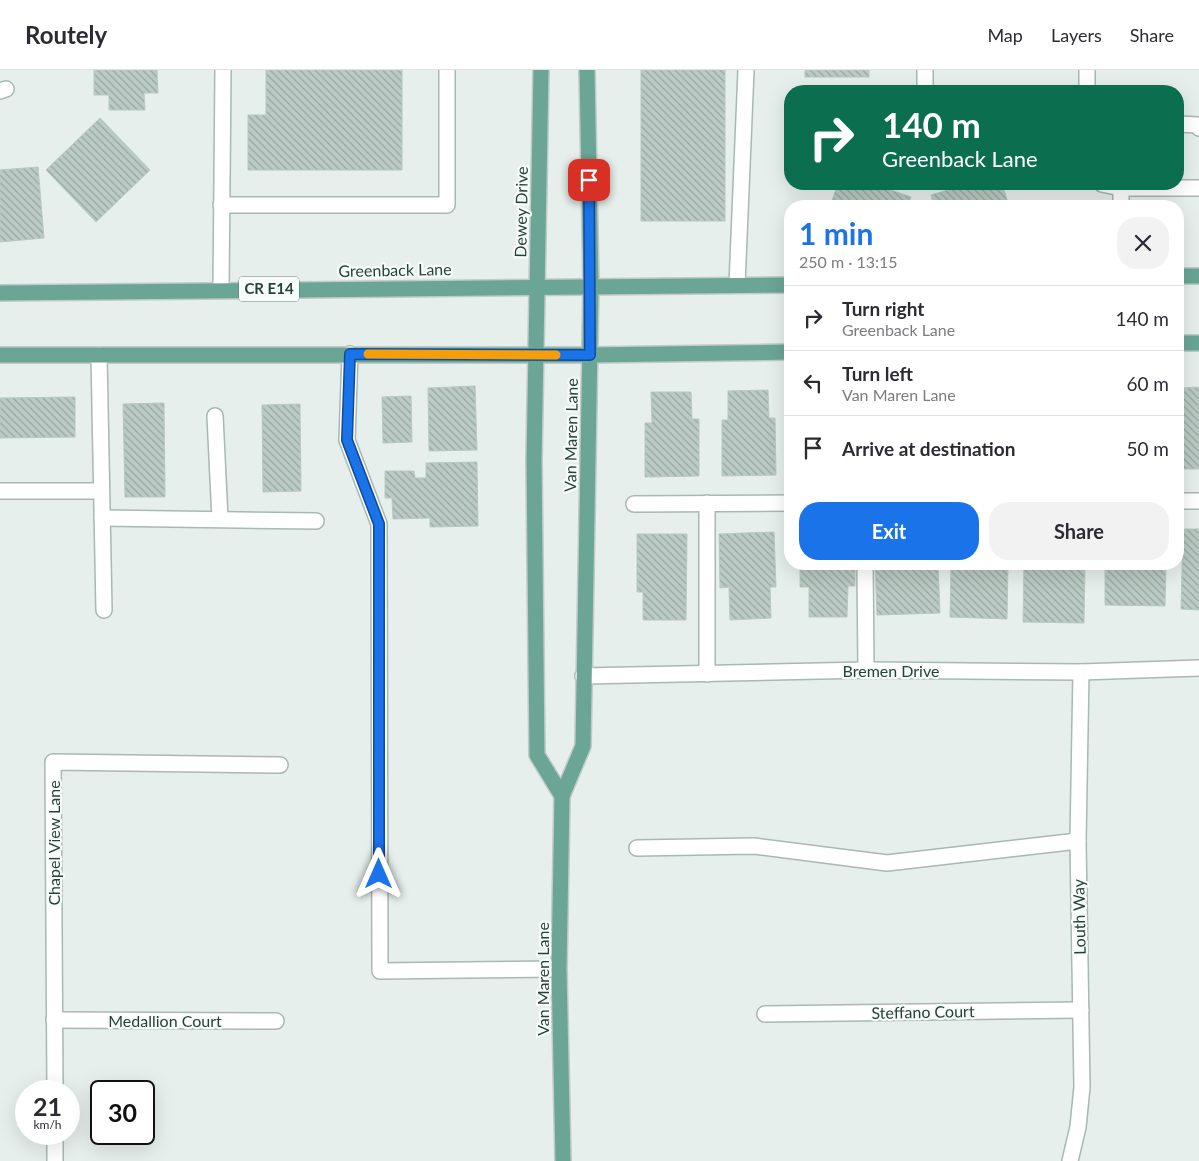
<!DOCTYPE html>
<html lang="en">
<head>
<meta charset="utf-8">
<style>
  :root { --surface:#fff; --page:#f2f2f3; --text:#2b2b33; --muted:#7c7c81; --line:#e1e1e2; --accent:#1a73e8 }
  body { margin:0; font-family:Lato,sans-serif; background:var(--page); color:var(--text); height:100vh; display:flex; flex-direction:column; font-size:19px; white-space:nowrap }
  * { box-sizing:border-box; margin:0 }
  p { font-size:16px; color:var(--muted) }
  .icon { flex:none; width:28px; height:28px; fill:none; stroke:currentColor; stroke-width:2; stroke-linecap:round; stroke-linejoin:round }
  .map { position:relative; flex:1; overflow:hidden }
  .sheet { position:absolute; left:784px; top:130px; width:400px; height:370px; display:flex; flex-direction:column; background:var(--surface); border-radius:20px; box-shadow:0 5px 20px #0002 }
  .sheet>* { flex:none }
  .banner { position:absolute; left:784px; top:15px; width:400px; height:105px; border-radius:20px; box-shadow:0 5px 20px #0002; background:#0b6e4f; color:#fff; overflow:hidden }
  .speed { position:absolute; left:15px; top:1010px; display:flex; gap:10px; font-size:25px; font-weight:700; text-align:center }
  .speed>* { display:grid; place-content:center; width:65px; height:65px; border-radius:50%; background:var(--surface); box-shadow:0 5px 20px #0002; line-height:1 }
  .speed small { font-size:12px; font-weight:400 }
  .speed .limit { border:2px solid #111; border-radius:8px; background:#fff; color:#111 }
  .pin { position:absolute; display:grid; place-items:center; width:42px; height:42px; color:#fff; margin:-21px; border-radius:10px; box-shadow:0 2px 8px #0006 }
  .me { position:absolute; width:55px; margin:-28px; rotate:0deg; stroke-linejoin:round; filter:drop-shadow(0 0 4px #0008) }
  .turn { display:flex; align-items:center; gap:18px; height:105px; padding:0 15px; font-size:22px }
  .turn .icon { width:65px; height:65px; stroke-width:2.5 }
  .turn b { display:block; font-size:35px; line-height:42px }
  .round { display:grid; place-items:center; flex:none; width:52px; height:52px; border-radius:20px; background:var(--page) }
  .head { display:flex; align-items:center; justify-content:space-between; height:85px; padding:0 15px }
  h1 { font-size:30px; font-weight:700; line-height:38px; color:var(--accent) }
  .action { display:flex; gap:10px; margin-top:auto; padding:10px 15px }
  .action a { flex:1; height:58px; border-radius:20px; background:var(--accent); color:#fff; font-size:20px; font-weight:700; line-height:58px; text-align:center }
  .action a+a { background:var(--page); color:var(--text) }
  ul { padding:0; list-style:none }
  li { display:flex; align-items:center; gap:15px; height:65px; padding:0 15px; border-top:1px solid var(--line) }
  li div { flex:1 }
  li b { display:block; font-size:19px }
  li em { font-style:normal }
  header { display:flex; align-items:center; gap:30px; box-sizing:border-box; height:70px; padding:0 25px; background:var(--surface); border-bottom:1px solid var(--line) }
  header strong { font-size:24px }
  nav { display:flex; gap:28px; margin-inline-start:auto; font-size:18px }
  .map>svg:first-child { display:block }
  .building { fill:url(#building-back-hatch); stroke:#b8c9c2 }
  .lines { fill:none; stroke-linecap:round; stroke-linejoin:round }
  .minor-casing { stroke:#a8b8b2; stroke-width:18 }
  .major-casing { stroke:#c2cac8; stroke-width:18 }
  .minor { stroke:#fff; stroke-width:15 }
  .major { stroke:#6aa596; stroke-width:15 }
  .route-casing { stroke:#114b97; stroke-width:12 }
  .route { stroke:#1a73e8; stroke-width:9 }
  .slow { stroke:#f59e0b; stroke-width:9 }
  .labels { text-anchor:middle; stroke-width:4.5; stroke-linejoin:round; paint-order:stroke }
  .shield { fill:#f7fbf9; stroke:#637a73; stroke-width:1 }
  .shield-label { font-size:15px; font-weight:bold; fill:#24423a }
  .street-label { font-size:16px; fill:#24423a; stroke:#f7fbf9 }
</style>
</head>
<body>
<header>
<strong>Routely</strong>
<nav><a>Map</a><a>Layers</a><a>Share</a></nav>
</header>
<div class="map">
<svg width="1199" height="1091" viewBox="0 0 1199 1091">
  <defs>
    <pattern id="building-back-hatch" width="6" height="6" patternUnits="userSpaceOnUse" patternTransform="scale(1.25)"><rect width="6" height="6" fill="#bbcac4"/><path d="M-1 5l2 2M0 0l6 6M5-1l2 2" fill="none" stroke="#98a6a0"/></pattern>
  </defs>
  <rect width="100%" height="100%" fill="#e6efeb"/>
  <!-- building -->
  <g class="building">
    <path d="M94,0H157L158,23H144L145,40H109V25H94Z"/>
    <path d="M266,0H402V100H248V45H266Z"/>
    <rect x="641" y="0" width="84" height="151"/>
    <rect x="805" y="0" width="64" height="7"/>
    <rect x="802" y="19" width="50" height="2"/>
    <path d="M100,48L150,100L96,152L46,100Z"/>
    <path d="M38,97L44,168L0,172V100Z"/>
    <path d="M838,114H873L911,127L907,136H830Z"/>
    <path d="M968,114H1002L1009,136H934L931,125Z"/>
    <path d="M475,316L477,380L429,381L428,318Z"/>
    <path d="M1199,317V399H1182L1181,318Z"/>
    <path d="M768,320L769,348H775L776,405L722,406V350H728V321Z"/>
    <path d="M651,322H691L692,349H699V406L645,407V353H652Z"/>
    <path d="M411,326L412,372L383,373L382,327Z"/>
    <path d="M75,327V367L0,368V328Z"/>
    <path d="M164,333L165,427H125L123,334Z"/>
    <path d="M300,334L301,421L263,422L262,335Z"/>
    <path d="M477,392L478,456L430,457V448L393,449L392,428H385V401H414L415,408H426V393Z"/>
    <path d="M1183,459H1199V540L1181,539Z"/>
    <path d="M774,462L776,517H770L771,548L730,550L729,517L720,518L719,464Z"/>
    <path d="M637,464H687L686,550H643V522H637Z"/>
    <path d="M800,494H855V516H848L847,547H809V517H800Z"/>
    <path d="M875,494H938L940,543L877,545Z"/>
    <path d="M951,494H1008L1007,549L950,547Z"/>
    <path d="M1024,494H1085L1084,553L1023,552Z"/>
    <path d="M1105,494H1166L1165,536L1105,535Z"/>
  </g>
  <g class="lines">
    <!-- minor casing -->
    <g class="minor-casing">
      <g id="minor">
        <path d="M925,0V21"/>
        <path d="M1087,0V21"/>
        <path d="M0,21L6,19"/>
        <path d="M1178,54L1198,55L1199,58"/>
        <path d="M1102,114L1121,118H1199"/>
        <path d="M1121,118V136"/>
        <path d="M221,135H447V0"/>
        <path d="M737,215L746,0"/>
        <path d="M221,220L223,0"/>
        <path d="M350,284L347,370L379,454L380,901L559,899"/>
        <path d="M99,285L104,540"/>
        <path d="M215,346L220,449"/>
        <path d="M0,421H101"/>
        <path d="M1178,431H1199"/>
        <path d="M707,433V604"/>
        <path d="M634,434L790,433"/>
        <path d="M102,448L316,451"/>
        <path d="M865,494L866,600"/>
        <path d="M583,606L866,600L1081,602L1199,598"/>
        <path d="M637,778L754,776L887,793L1078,771"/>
        <path d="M765,944L1081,940"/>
        <path d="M54,950L276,951"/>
        <path d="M55,1021L53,692L280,695"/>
        <path d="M55,1064V1091"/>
        <path d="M1070,1091L1078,1057L1082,1017L1078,771L1081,602"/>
      </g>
    </g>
    <!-- major casing -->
    <g class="major-casing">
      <g id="major">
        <path d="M541,0L534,390L537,685L562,726"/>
        <path d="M1178,206H1199"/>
        <path d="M0,223L790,215"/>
        <path d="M1178,273H1199"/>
        <path d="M0,285H590L790,282"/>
        <path d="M563,1091L559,899L562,726L583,676L591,215L587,0"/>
      </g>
    </g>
    <!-- minor -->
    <use href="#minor" class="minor"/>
    <!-- major -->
    <use href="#major" class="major"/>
  </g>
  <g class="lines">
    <!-- route casing -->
    <g class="route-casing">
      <path id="route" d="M379,804V454L347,370L350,284L590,285L589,110"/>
    </g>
    <!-- route -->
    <use href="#route" class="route"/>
    <!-- slow -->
    <path class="slow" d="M368,284L556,285"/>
  </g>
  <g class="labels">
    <!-- shield labels -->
    <rect class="shield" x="239" y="206.5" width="60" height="25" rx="4"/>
    <g class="shield-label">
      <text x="269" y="224">CR E14</text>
    </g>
    <!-- street labels -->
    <g class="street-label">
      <text transform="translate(521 142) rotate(-89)" y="6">Dewey Drive</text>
      <text transform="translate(395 200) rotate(-1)" y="6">Greenback Lane</text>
      <text transform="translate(571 365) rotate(-89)" y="6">Van Maren Lane</text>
      <text x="891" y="607">Bremen Drive</text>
      <text transform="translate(54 773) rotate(-90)" y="6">Chapel View Lane</text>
      <text transform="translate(1079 847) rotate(-91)" y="6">Louth Way</text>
      <text transform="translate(543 909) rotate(-90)" y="6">Van Maren Lane</text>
      <text transform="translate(923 942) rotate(-1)" y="6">Steffano Court</text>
      <text x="165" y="957">Medallion Court</text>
    </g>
  </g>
</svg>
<div class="speed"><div>21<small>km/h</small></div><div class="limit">30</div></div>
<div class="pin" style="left:589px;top:110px;background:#d93025"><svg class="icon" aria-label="arrive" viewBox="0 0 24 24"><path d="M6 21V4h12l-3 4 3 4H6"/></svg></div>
<svg class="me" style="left:379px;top:804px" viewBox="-20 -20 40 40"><path d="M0-17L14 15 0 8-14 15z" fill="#1a73e8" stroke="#fff" stroke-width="4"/></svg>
<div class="banner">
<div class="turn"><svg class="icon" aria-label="right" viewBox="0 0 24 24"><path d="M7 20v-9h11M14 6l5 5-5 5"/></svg><div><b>140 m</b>Greenback Lane</div></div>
</div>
<section class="sheet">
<div class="head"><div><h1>1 min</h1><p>250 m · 13:15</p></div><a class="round"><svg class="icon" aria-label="close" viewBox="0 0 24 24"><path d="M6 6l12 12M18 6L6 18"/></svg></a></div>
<ul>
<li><svg class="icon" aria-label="right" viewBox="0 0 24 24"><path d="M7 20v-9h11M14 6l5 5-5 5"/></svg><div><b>Turn right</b><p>Greenback Lane</p></div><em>140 m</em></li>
<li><svg class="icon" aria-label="left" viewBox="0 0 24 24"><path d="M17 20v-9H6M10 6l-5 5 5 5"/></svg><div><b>Turn left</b><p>Van Maren Lane</p></div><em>60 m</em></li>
<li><svg class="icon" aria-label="arrive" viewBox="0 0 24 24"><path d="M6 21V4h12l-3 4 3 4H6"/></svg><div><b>Arrive at destination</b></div><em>50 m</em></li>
</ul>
<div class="action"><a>Exit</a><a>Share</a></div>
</section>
</div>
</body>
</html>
